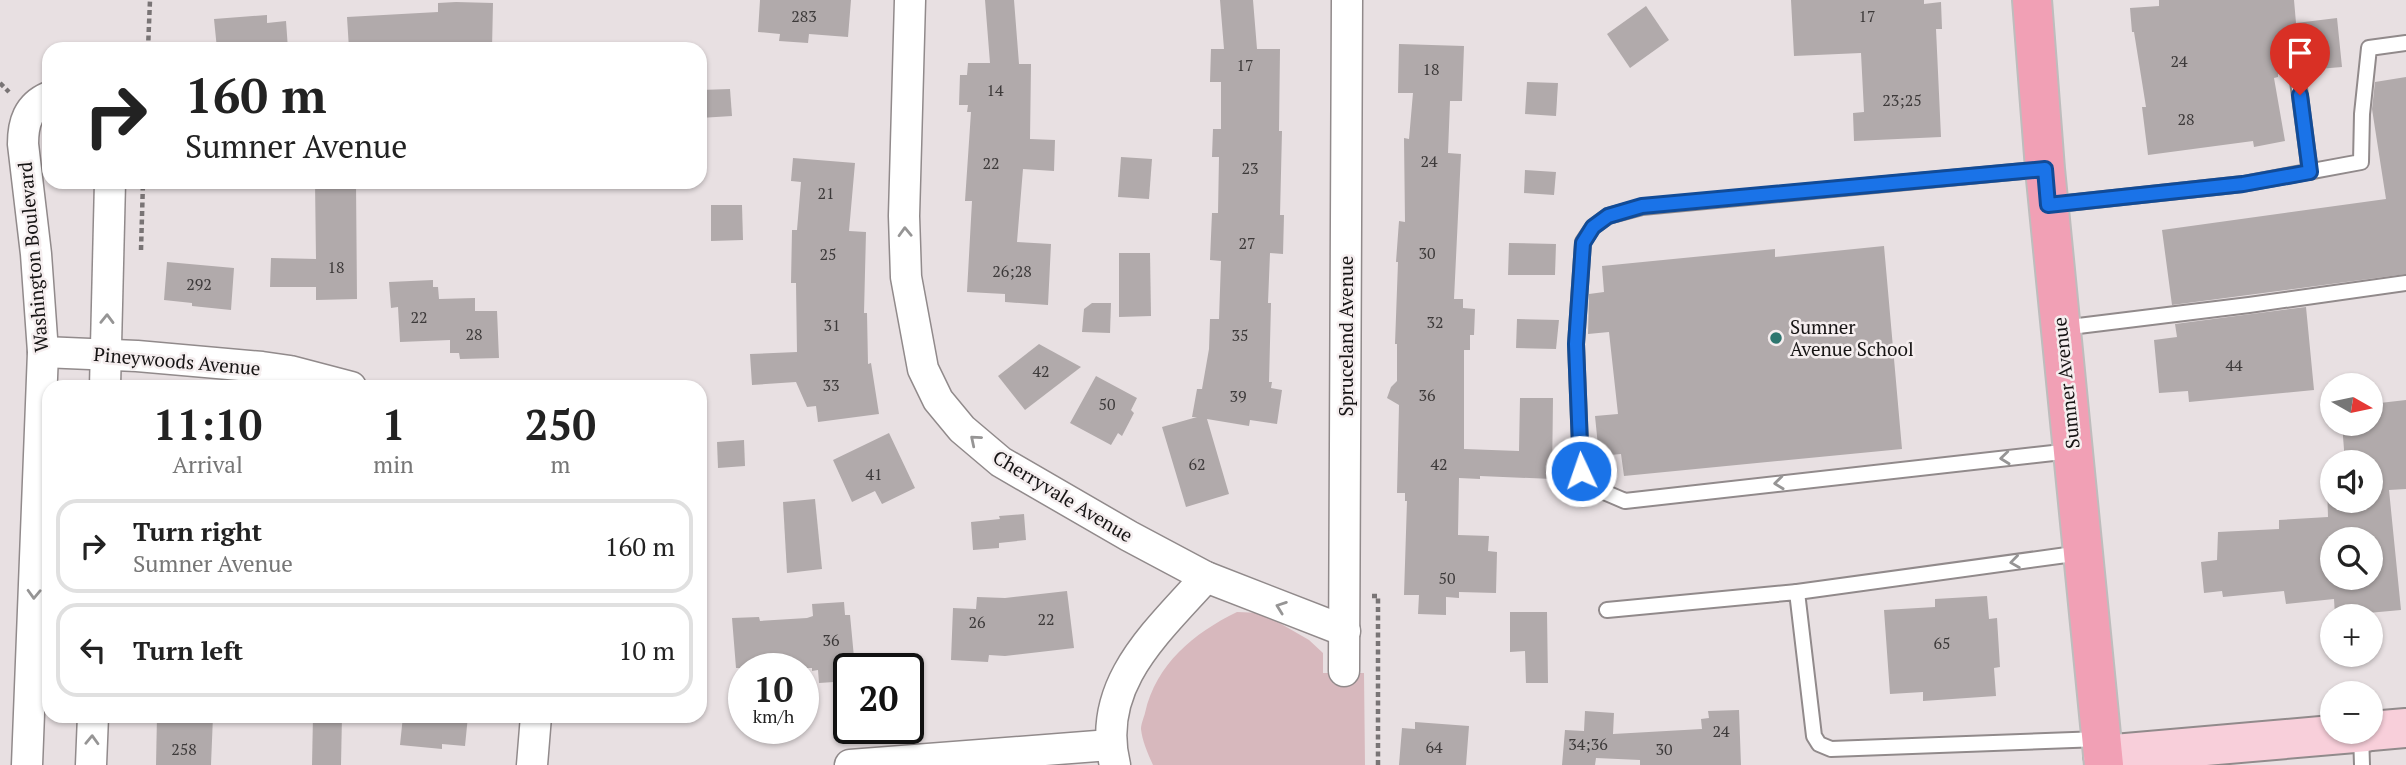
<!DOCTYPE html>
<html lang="en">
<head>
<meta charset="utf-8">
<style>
  :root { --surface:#fff; --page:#f6f6f6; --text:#222; --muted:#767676; --line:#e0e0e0 }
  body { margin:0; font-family:"PT Serif",serif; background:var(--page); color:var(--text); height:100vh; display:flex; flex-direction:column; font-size:26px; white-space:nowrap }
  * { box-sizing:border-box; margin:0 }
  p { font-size:23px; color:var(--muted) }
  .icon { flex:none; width:38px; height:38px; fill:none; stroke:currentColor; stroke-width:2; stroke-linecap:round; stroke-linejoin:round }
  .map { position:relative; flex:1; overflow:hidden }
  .panel { position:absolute; left:42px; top:380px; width:665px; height:343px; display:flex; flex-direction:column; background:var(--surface); border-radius:21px; box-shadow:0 2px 5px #0004 }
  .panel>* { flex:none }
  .banner { position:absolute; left:42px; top:42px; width:665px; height:147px; border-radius:21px; box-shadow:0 2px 5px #0004; background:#fff; color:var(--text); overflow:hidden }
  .needle { width:46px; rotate:99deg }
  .fabs { position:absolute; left:2320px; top:373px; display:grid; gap:14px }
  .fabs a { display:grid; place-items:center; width:63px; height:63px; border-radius:50%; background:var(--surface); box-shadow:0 2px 5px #0004; font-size:35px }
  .speed { position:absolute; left:728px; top:653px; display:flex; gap:14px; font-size:35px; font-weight:700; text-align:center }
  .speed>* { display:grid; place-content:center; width:91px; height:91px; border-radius:50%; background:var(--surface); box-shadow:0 2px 5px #0004; line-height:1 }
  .speed small { font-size:18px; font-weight:400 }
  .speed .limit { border:4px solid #111; border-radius:10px; background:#fff; color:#111 }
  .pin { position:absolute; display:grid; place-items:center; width:60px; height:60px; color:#fff; margin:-72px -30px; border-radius:50% 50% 50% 0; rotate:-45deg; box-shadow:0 0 7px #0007 }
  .pin .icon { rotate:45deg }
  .me { position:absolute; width:77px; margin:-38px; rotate:357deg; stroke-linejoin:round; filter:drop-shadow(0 0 5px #0008) }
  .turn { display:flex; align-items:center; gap:24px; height:147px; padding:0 28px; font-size:32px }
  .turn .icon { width:91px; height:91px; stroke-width:2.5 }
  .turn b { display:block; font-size:49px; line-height:60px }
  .eta { display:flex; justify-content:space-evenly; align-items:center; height:119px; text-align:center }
  .eta b { font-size:42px; font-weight:600; line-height:49px }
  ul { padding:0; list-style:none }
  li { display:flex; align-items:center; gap:21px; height:94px; margin:0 14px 10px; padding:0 14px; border:4px solid var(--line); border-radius:21px }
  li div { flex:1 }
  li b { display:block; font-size:26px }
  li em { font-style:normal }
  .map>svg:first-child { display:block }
  .green { fill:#d7b8bd }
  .building { fill:#b1aaab; fill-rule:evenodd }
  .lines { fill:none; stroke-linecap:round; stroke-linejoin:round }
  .lane-casing { stroke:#918a8b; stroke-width:18 }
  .street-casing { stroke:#918a8b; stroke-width:33 }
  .secondary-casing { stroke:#918a8b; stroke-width:42 }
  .primary-casing { stroke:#bebdbd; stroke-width:42 }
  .path { stroke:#797475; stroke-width:4.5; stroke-dasharray:5 3.5; stroke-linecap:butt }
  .lane { stroke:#fff; stroke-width:14 }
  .street { stroke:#fff; stroke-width:30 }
  .secondary { stroke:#f8cfda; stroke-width:38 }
  .primary { stroke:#f1a0b5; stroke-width:38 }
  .oneway { stroke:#969595 }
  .route-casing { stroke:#114b97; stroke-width:18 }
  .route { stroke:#1a73e8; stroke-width:12 }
  .poi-dot { fill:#2e766f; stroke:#f5eeef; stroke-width:2.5 }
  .labels { text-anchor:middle; stroke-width:5; stroke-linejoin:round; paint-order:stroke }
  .number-label { font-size:16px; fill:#3d3a3a }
  .street-label { font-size:19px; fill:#161414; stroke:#f5eeef }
  .poi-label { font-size:19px; fill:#161414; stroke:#f5eeef; text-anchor:start }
</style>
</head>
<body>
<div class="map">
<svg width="2406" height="765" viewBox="0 0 2406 765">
  <rect width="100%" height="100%" fill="#e8e0e2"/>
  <!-- green -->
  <path class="green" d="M1237,612L1262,613L1309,640L1323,653V673H1364L1365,765H1153C1148,754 1142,740 1141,729C1141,724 1144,717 1145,713C1156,664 1194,633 1237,612Z"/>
  <!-- building -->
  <g class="building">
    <path d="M760,0H851L848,37L809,34L808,43L779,41L780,34L758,32Z"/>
    <path d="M985,0H1014L1019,64H1031L1030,139L1055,140L1054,171L1023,169L1017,242L1051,244L1048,305L1005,302V294L967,292L972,201H965L971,112H967L968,105H959L960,75H967L968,63H990Z"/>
    <path d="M1220,0H1253L1257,49H1280L1279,131H1282L1280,215H1284L1283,254L1270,253L1268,303H1271L1269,382H1272L1271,388L1282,390L1277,424L1250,420L1249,426L1207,419L1229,494L1186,507L1162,427L1197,417H1192L1197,389H1202L1209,349L1210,319H1219L1221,261L1210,260L1212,213H1218L1219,157H1212L1213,129H1221V82H1210L1211,49H1224Z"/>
    <path d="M1791,0H1924V4L1941,2L1942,29H1936L1941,137L1854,141L1853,113L1864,112L1861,53L1794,56Z"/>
    <path d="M2159,0H2294L2296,23L2337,18L2342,67L2306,70L2301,38L2296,34L2288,35L2283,44L2287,73L2278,74V77L2274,78L2285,141L2254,147L2253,141L2148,155L2142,107H2146L2134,32H2132L2130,8L2159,6Z"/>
    <path d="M456,2L493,3L492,49H349L347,17L438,12V3Z"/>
    <path d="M1646,6L1669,40L1630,68L1607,34Z"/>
    <path d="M267,15V23L286,21L288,49H217L214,19Z"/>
    <path d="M1399,44L1464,46L1462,101H1450L1448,153L1461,154L1454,299H1463V308L1475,309L1474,335H1470V350H1464V449L1519,451L1520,398H1553L1552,479L1480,476V479L1459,478L1458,535L1489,536L1488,551L1497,552L1496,593L1459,592V598L1446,597V615L1418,614L1419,595H1404L1407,501H1405V493H1397L1399,405L1387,398L1391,387L1397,381V344H1395L1398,262H1396L1399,221L1405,222L1404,138L1409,139L1413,93H1398Z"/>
    <path d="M2406,77V274L2172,305L2162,230L2386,199L2372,109L2375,82Z"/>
    <path d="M1527,82L1558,83L1556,116L1525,114Z"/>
    <path d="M730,89L732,116L700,118V90Z"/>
    <path d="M1121,157L1152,159L1149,199L1118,197Z"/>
    <path d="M793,158L855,163L849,231L866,232L864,313H867L868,364L871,363L879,414L818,422L816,406L807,407L796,382L752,385L750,354L797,352L796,283H791L792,230H797L801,182L791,181Z"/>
    <path d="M1525,170L1556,172L1554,195L1524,193Z"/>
    <path d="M315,182H356L357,299L316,300V287H270L271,258L316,259Z"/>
    <path d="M711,205H742L743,240L711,241Z"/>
    <path d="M1509,243L1556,244L1555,275H1508Z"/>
    <path d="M1884,246L1902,449L1624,476L1621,454L1599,456L1595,416L1618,414L1609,332L1588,334L1589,294L1604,292L1602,266L1775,249V257Z"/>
    <path d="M1119,253H1150L1151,316L1119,317Z"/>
    <path d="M167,262L234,268L231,310L192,306V303L164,300Z"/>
    <path d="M433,280V287H438L439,299L475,298V311H497L499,358L460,359L459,353H450V340L400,342L398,307L391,308L389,282Z"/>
    <path d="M1092,303H1111L1110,333L1082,332L1084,309Z"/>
    <path d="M2306,307L2314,390L2189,402L2188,391L2159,393L2154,340L2177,337L2175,324Z"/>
    <path d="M1517,319L1559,320L1556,349L1516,348Z"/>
    <path d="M1039,344L1081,367L1025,410L998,376Z"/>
    <path d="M1096,376L1137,398L1131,410L1134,413L1122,436L1118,433L1111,445L1070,423Z"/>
    <path d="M2406,400V489L2389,490L2401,610L2335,616L2334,599L2286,604L2284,591L2223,597L2222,591L2204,593L2201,562L2217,560L2218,532L2279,529V520L2328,517L2327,483H2333V500H2371V462H2345L2342,424H2371V404ZM2333,539H2371V578H2333Z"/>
    <path d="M889,433L915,488L882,504L875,491L852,502L833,460Z"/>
    <path d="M744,440L745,466L718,468L717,442Z"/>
    <path d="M815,499L822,569L787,573L783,502Z"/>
    <path d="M1024,514L1026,540L999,543V548L973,550L971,522L1000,519L999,516Z"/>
    <path d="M1067,591L1074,648L1005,656L989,655L988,662L951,660L953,608L976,609L977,597L1005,598Z"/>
    <path d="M1987,596L1989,619L1997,618L2000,667L1994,668L1996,696L1923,701V692L1890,694L1884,610L1935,607V599Z"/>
    <path d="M844,602L845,615H850L855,668H849V681L819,683L818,670L812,671V668H736L732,618L759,617L760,621L807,618L813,616L812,604Z"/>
    <path d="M1510,612H1547L1548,683H1526L1525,651L1510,652Z"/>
    <path d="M1739,710L1741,765H1640V760L1596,758L1595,765H1562L1565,730L1584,731L1585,711L1614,713L1613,734L1702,729L1701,719L1709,718L1708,711Z"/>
    <path d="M157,716H213L211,765H156Z"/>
    <path d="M313,716H342L341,765H312Z"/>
    <path d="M403,716H468L465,746L442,744V749L400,745Z"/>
    <path d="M1415,722L1469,726L1466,765H1399L1402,728L1415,729Z"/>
  </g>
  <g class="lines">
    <!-- lane casing -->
    <g class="lane-casing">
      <g id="lane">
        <path d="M2293,43L2310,172"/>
        <path d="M2045,169L1642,207L1608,216L1593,227L1583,242L1576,344L1581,471L1604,492L1625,501L2071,451"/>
        <path d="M2049,205L2243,184L2361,162L2362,114L2369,48L2406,43"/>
        <path d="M2062,328L2249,305L2406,283"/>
        <path d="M1797,592L2081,553"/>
        <path d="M1607,610L1797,592L1814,736L1819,744L1831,749L2100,739"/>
        <path d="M2361,733L2362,765"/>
      </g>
    </g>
    <!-- street casing -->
    <g class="street-casing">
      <g id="street">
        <path d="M910,0L904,216L906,277L923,369L938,400L962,429L1001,462L1129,536L1206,577L1345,631"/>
        <path d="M43,352L137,356L262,367L290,371L351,387"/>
        <path d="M105,387L110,182"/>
        <path d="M1344,671L1347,0"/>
        <path d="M27,765L43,352L36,254L23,144C23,123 28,106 49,97"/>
        <path d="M91,765L93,716"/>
        <path d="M532,765L536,716"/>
        <path d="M850,765L1110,745"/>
        <path d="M1115,765C1095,685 1157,632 1206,577"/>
      </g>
    </g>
    <!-- secondary casing -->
    <g class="secondary-casing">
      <g id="secondary">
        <path d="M2371,731L2406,728"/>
        <path d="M2103,755L2366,732"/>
      </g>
    </g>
    <!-- primary casing -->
    <g class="primary-casing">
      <path id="primary" d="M2032,0L2045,169L2104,765"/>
    </g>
    <!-- path -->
    <g class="path">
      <path d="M148,49L150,0"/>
      <path d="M0,83L9,92"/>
      <path d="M141,250L143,182"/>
      <path d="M1372,596H1378V765"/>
    </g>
    <!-- lane -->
    <use href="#lane" class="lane"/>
    <!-- street -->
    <use href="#street" class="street"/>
    <!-- secondary -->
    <use href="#secondary" class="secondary"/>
    <!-- primary -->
    <use href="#primary" class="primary"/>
  </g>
  <!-- one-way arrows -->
  <defs><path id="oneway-chevron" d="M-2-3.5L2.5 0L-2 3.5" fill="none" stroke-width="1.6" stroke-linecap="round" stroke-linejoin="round" transform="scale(1.75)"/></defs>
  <g class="oneway">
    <use href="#oneway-chevron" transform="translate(905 232) rotate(-92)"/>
    <use href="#oneway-chevron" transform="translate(107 319) rotate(-89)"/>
    <use href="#oneway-chevron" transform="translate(975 440) rotate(-140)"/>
    <use href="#oneway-chevron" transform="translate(2005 458) rotate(174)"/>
    <use href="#oneway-chevron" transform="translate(1779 483) rotate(174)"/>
    <use href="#oneway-chevron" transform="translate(2015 562) rotate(172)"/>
    <use href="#oneway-chevron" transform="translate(34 594) rotate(92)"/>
    <use href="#oneway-chevron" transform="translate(1281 607) rotate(-160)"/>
    <use href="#oneway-chevron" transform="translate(92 740) rotate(-88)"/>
  </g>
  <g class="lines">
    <!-- route casing -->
    <g class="route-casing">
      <path id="route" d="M1581,471L1576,344L1583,243L1593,227L1608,216L1642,206L2045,169L2048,205L2243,184L2310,172L2300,95"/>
    </g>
    <!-- route -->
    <use href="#route" class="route"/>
  </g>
  <!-- markers -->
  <circle class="poi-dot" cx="1776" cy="338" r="7"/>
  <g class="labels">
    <!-- number labels -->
    <g class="number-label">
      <text x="804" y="22">283</text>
      <text x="1867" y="22">17</text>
      <text x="2179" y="67">24</text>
      <text x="1245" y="71">17</text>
      <text x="1431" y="75">18</text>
      <text x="995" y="96">14</text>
      <text x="1902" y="106">23;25</text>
      <text x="2186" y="125">28</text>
      <text x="1429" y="167">24</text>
      <text x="991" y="169">22</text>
      <text x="1250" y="174">23</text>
      <text x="826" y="199">21</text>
      <text x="1247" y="249">27</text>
      <text x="1427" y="259">30</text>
      <text x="828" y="260">25</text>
      <text x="336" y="273">18</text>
      <text x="1012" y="277">26;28</text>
      <text x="199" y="290">292</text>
      <text x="419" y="323">22</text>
      <text x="1435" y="328">32</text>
      <text x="832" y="331">31</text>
      <text x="474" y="340">28</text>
      <text x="1240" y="341">35</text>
      <text x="2234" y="371">44</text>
      <text x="1041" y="377">42</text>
      <text x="831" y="391">33</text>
      <text x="1427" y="401">36</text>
      <text x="1238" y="402">39</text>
      <text x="1107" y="410">50</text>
      <text x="1197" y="470">62</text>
      <text x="1439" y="470">42</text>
      <text x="874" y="480">41</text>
      <text x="1447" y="584">50</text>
      <text x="1046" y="625">22</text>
      <text x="977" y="628">26</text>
      <text x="831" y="646">36</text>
      <text x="1942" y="649">65</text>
      <text x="1721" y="737">24</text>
      <text x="1588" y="750">34;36</text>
      <text x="1434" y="753">64</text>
      <text x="184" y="755">258</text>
      <text x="1664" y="755">30</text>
    </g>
    <!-- street labels -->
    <g class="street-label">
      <text transform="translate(33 257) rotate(-95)" y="7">Washington Boulevard</text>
      <text transform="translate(1346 336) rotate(-90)" y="7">Spruceland Avenue</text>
      <text transform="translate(177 361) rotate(5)" y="7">Pineywoods Avenue</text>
      <text transform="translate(2066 383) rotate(-96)" y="7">Sumner Avenue</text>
      <text transform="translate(1063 496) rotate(31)" y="7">Cherryvale Avenue</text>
    </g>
    <!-- poi labels -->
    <g class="poi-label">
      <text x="1790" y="334">Sumner<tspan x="1790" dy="22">Avenue School</tspan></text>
    </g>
  </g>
</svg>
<div class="fabs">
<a><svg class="needle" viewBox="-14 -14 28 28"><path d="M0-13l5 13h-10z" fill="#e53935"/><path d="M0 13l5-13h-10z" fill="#767676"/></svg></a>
<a><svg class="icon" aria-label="sound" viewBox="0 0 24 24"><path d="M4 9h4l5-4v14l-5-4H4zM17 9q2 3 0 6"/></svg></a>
<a><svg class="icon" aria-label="search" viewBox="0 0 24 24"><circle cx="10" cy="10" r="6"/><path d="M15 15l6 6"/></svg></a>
<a>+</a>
<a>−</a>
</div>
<div class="speed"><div>10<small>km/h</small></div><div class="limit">20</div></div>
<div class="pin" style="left:2300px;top:95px;background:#d93025"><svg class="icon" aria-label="arrive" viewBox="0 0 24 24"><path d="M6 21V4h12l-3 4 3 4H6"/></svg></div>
<svg class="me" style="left:1581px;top:471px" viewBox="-20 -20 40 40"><circle r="17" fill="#1a73e8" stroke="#fff" stroke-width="3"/><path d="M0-11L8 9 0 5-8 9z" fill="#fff"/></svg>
<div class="banner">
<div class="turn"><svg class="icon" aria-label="right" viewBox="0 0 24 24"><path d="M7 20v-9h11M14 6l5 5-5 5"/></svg><div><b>160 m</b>Sumner Avenue</div></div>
</div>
<section class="panel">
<div class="eta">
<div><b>11:10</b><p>Arrival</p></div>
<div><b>1</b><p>min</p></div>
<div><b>250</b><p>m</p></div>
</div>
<ul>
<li><svg class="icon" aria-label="right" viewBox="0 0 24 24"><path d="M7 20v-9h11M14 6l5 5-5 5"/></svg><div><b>Turn right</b><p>Sumner Avenue</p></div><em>160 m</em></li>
<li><svg class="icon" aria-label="left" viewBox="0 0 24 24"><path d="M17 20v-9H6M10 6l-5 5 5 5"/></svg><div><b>Turn left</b></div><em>10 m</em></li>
</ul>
</section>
</div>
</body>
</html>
